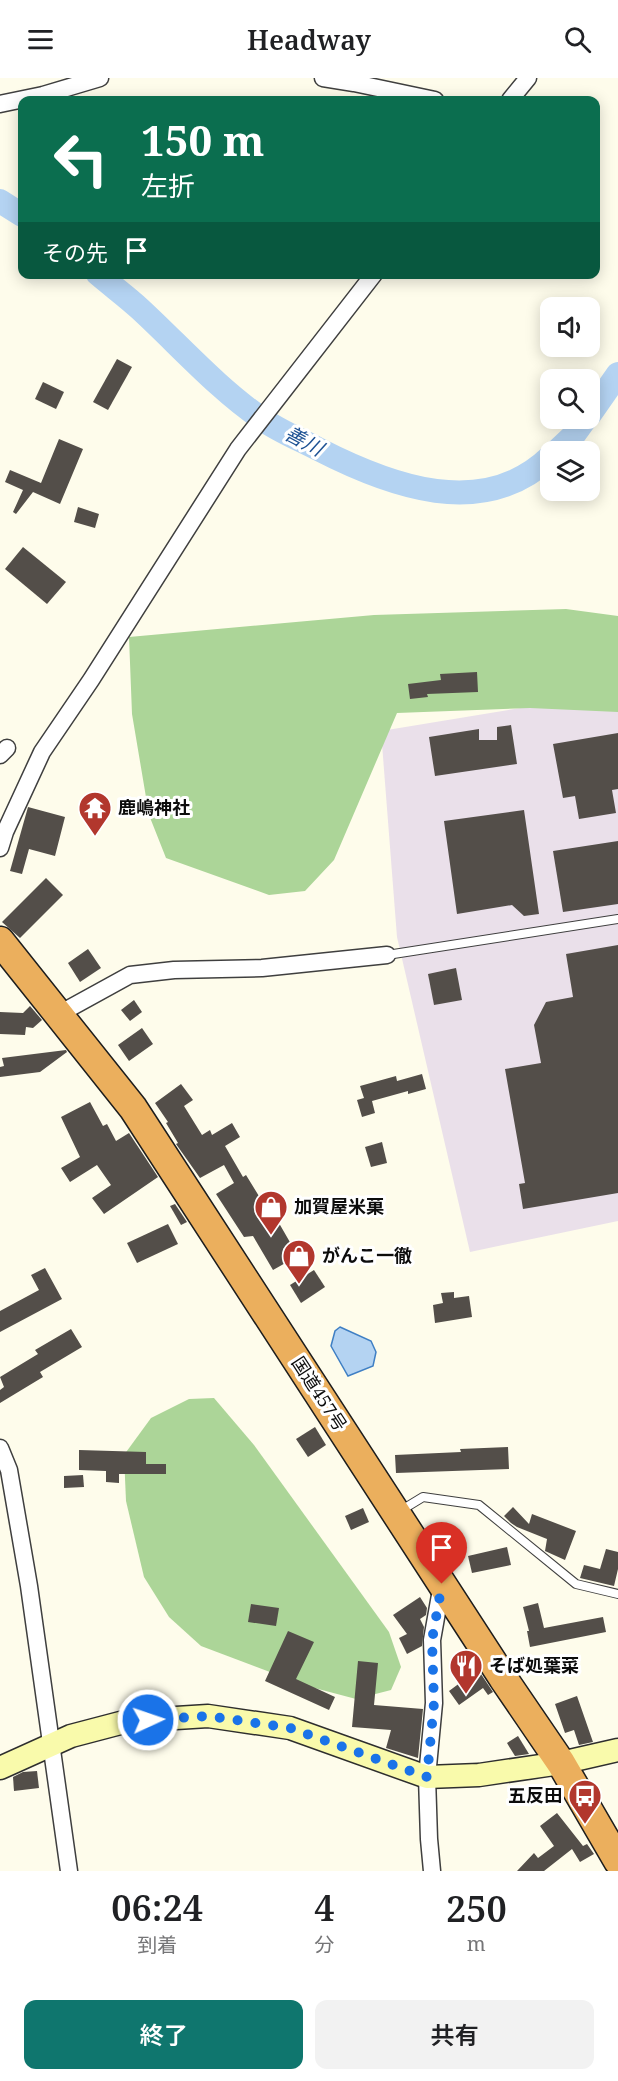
<!DOCTYPE html>
<html lang="ja">
<head>
<meta charset="utf-8">
<style>
  :root { --surface:#fff; --page:#f2f2f2; --text:#202124; --muted:#757577; --accent:#0f766e }
  body { margin:0; font-family:"Noto Serif","Noto Sans JP",serif; background:var(--page); color:var(--text); height:100vh; display:flex; flex-direction:column; font-size:22px; white-space:nowrap }
  * { box-sizing:border-box; margin:0 }
  p { font-size:20px; color:var(--muted) }
  .icon { flex:none; width:33px; height:33px; fill:none; stroke:currentColor; stroke-width:2; stroke-linecap:round; stroke-linejoin:round }
  .map { position:relative; height:1793px; overflow:hidden }
  .details { display:flex; flex-direction:column; background:var(--surface); flex:1 }
  .details>* { flex:none }
  .guide { position:absolute; left:18px; top:18px; width:582px; height:183px; border-radius:12px; box-shadow:0 3px 15px #0003; background:#0b6e4f; color:#fff; overflow:hidden }
  .controls { position:absolute; left:540px; top:219px; display:grid; gap:12px }
  .controls a { display:grid; place-items:center; width:60px; height:60px; border-radius:12px; background:var(--surface); box-shadow:0 3px 15px #0003; font-size:30px }
  .pin { position:absolute; display:grid; place-items:center; width:51px; height:51px; color:#fff; margin:-62px -26px; border-radius:50% 50% 50% 0; rotate:-45deg; box-shadow:0 0 6px #0007 }
  .pin .icon { rotate:45deg }
  .me { position:absolute; width:66px; margin:-33px; rotate:87deg; stroke-linejoin:round; filter:drop-shadow(0 0 4px #0008) }
  .turn { display:flex; align-items:center; gap:21px; height:126px; padding:0 24px; font-size:27px }
  .turn .icon { width:78px; height:78px; stroke-width:2.5 }
  .turn b { display:block; font-size:42px; line-height:51px }
  .then { display:flex; align-items:center; height:57px; padding:0 24px; background:#0003; gap:12px; font-size:22px }
  .eta { display:flex; justify-content:space-evenly; align-items:center; height:102px; text-align:center }
  .eta b { font-size:36px; font-weight:600; line-height:42px }
  .action { display:flex; gap:12px; margin-top:auto; padding:12px 24px }
  .action a { flex:1; height:69px; border-radius:12px; background:var(--accent); color:#fff; font-size:24px; font-weight:600; line-height:69px; text-align:center }
  .action a+a { background:var(--page); color:var(--text) }
  header { display:flex; justify-content:space-between; align-items:center; height:78px; padding:0 24px; background:var(--surface); font-size:27px; font-weight:600 }
  .map>svg:first-child { display:block }
  .industrial { fill:#eae0ea }
  .forest { fill:#acd598 }
  .water { fill:#b4d3f2; stroke:#3f7fc4; stroke-width:1.5 }
  .lines { fill:none; stroke-linecap:round; stroke-linejoin:round }
  .river { stroke:#b4d3f2; stroke-width:24 }
  .building { fill:#534e49 }
  .lane-casing { stroke:#3f3f3f; stroke-width:10 }
  .street-casing { stroke:#3f3f3f; stroke-width:19 }
  .secondary-casing { stroke:#2e2e2e; stroke-width:25 }
  .highway-casing { stroke:#1d1d1d; stroke-width:31 }
  .lane { stroke:#fff; stroke-width:8 }
  .street { stroke:#fff; stroke-width:16 }
  .secondary { stroke:#f9faab; stroke-width:22 }
  .highway { stroke:#ebaf5d; stroke-width:28 }
  .route { stroke:#1a73e8; stroke-width:10; stroke-dasharray:0 18 }
  .labels { text-anchor:middle; stroke-width:6; stroke-linejoin:round; paint-order:stroke }
  .poi-label { font-size:18px; font-weight:bold; fill:#0c0c0c; stroke:#fff; text-anchor:start }
  .street-label { font-size:18px; fill:#0c0c0c; stroke:#fff }
  .water-label { font-size:20px; font-style:italic; fill:#1e5294; stroke:#fff }
</style>
</head>
<body>
<header><svg class="icon" aria-label="menu" viewBox="0 0 24 24"><path d="M4 6h16M4 12h16M4 18h16"/></svg>Headway<svg class="icon" aria-label="search" viewBox="0 0 24 24"><circle cx="10" cy="10" r="6"/><path d="M15 15l6 6"/></svg></header>
<div class="map">
<svg width="618" height="1793" viewBox="0 0 618 1793">
  <rect width="100%" height="100%" fill="#fefceb"/>
  <!-- industrial -->
  <path class="industrial" d="M618,614V1143L470,1174L397,859L381,653Z"/>
  <!-- forest -->
  <g class="forest">
    <path d="M566,531L618,538V634L530,630L397,635L334,782L305,813L269,817L166,780L149,737L132,636L129,559L374,537Z"/>
    <path d="M214,1320L254,1367L389,1554L401,1589L391,1612L356,1621L307,1608L201,1568L169,1539L144,1499L126,1423L124,1377L151,1340L189,1321Z"/>
  </g>
  <!-- water -->
  <path class="water" d="M340,1249L371,1263L376,1274L373,1288L348,1298L331,1268L335,1253Z"/>
  <g class="lines">
    <!-- river -->
    <g class="river">
      <path d="M0,123L22,137"/>
      <path d="M98,196C112,208 127,219 140,231C179,267 218,311 262,341C279,353 299,361 318,371C390,408 483,443 550,379"/>
      <path d="M590,336L618,296"/>
      <path d="M556,374L573,358L586,340"/>
    </g>
  </g>
  <!-- building -->
  <g class="building">
    <path d="M117,281L132,289L108,332L93,324Z"/>
    <path d="M43,304L64,314L56,331L35,321Z"/>
    <path d="M59,361L83,371L60,426L33,414L16,436L13,434L23,412L5,404L10,392L41,405Z"/>
    <path d="M78,429L99,436L95,450L74,444Z"/>
    <path d="M23,469L66,504L47,526L5,491Z"/>
    <path d="M477,594L478,614L427,616L428,619L410,621L408,606L441,602L440,596Z"/>
    <path d="M511,647L517,686L435,698L429,659L479,651V662H497V649Z"/>
    <path d="M618,655V711L612,712L616,735L579,741L575,718L563,720L553,666Z"/>
    <path d="M28,729L65,739L55,778L29,771L22,796L10,793Z"/>
    <path d="M524,732L539,836L524,838L512,827L457,836L444,743Z"/>
    <path d="M618,763V826L563,834L553,773Z"/>
    <path d="M46,800L63,817L20,860L2,844Z"/>
    <path d="M618,867V1115L523,1131L519,1106L525,1105L505,991L541,985L534,947L546,924L573,919L566,876Z"/>
    <path d="M88,871L101,890L80,904L68,885Z"/>
    <path d="M456,890L462,922L434,927L428,896Z"/>
    <path d="M134,922L142,934L130,943L121,932Z"/>
    <path d="M30,928L42,942L33,950L26,949L25,957L0,956V934L23,935Z"/>
    <path d="M142,950L153,966L129,983L118,967Z"/>
    <path d="M66,972L67,974L40,994L0,999V989L4,988L2,980Z"/>
    <path d="M422,996L426,1011L408,1016V1013L372,1023L375,1035L362,1039L357,1022L364,1020L360,1008L396,998L397,1003Z"/>
    <path d="M181,1006L193,1022L184,1028L202,1057L210,1052L212,1057L232,1045L240,1059L225,1068L243,1099L246,1097L265,1128L268,1126L291,1166L283,1171L289,1183L273,1192L253,1158L244,1159L216,1116L234,1105L224,1087L200,1100L176,1066L178,1065L166,1045L168,1044L155,1025Z"/>
    <path d="M90,1024L103,1048L107,1046L116,1063L129,1055L158,1099L104,1136L92,1120L111,1107L97,1087L70,1104L61,1090L80,1079L61,1039Z"/>
    <path d="M382,1064L387,1085L371,1089L365,1069Z"/>
    <path d="M175,1126L187,1144L181,1147L170,1128Z"/>
    <path d="M168,1146L178,1166L137,1185L127,1165Z"/>
    <path d="M45,1190L62,1221L0,1254V1233L39,1212L31,1197Z"/>
    <path d="M314,1192L325,1209L301,1225L290,1207Z"/>
    <path d="M454,1214V1220L469,1218L472,1239L435,1245L433,1227L443,1225L441,1215Z"/>
    <path d="M71,1251L82,1269L40,1294L43,1299L0,1325V1312L4,1309L0,1299L38,1276L35,1272Z"/>
    <path d="M315,1349L326,1367L308,1379L296,1361Z"/>
    <path d="M508,1369L509,1391L396,1395L395,1377L461,1374L460,1371Z"/>
    <path d="M79,1372L146,1374V1386H166V1396H119V1405L106,1404V1393L79,1392Z"/>
    <path d="M83,1397L84,1409L64,1410V1398Z"/>
    <path d="M513,1429L529,1446L532,1436L576,1453L565,1482L545,1473L547,1461L517,1449L511,1445L504,1438Z"/>
    <path d="M363,1430L369,1444L351,1452L345,1438Z"/>
    <path d="M507,1469L511,1487L472,1495L468,1478Z"/>
    <path d="M606,1471L618,1474V1491L614,1508L580,1500L584,1487L600,1491Z"/>
    <path d="M420,1519L427,1530L426,1537L420,1541L424,1549L422,1568L407,1576L399,1560L407,1556L393,1537Z"/>
    <path d="M538,1525L544,1550L603,1539L606,1554L530,1569L527,1553H529L523,1529Z"/>
    <path d="M251,1526L279,1530L276,1548L248,1544Z"/>
    <path d="M288,1553L314,1564L296,1601L335,1619L329,1632L265,1603Z"/>
    <path d="M467,1575L493,1614L488,1617L483,1610L459,1627L449,1613L472,1596L460,1581Z"/>
    <path d="M358,1583L378,1585L374,1627L423,1631L418,1680L386,1670L391,1652L352,1649Z"/>
    <path d="M577,1618L593,1664L579,1667L574,1652L565,1655L555,1626Z"/>
    <path d="M518,1658L529,1676L515,1678L507,1665Z"/>
    <path d="M37,1693L39,1710L14,1713L13,1699L23,1694Z"/>
    <path d="M557,1735L583,1768L587,1766L594,1776L580,1784L572,1771L544,1793H517L534,1775L538,1780L554,1768L540,1748Z"/>
  </g>
  <g class="lines">
    <!-- lane casing -->
    <g class="lane-casing">
      <g id="lane">
        <path d="M387,877L618,841"/>
        <path d="M400,1433L423,1419L479,1427L576,1506L618,1516"/>
      </g>
    </g>
    <!-- street casing -->
    <g class="street-casing">
      <g id="street">
        <path d="M323,0L354,5L435,22"/>
        <path d="M510,22L528,0"/>
        <path d="M0,26L43,17L100,0"/>
        <path d="M0,677L7,670"/>
        <path d="M0,770L5,754L42,674L91,602L238,371L374,196"/>
        <path d="M59,936L130,897L174,892L262,890L387,877"/>
        <path d="M0,1370L9,1392L29,1508L69,1793"/>
        <path d="M432,1793L429,1761L427,1699L434,1625L432,1562L442,1506"/>
      </g>
    </g>
    <!-- secondary casing -->
    <g class="secondary-casing">
      <path id="secondary" d="M0,1690L71,1658L128,1643L208,1638L290,1650L427,1699L479,1697L561,1685L618,1672"/>
    </g>
    <!-- highway casing -->
    <g class="highway-casing">
      <path id="highway" d="M0,863L133,1030L503,1600L561,1685L618,1783"/>
    </g>
    <!-- lane -->
    <use href="#lane" class="lane"/>
    <!-- street -->
    <use href="#street" class="street"/>
    <!-- secondary -->
    <use href="#secondary" class="secondary"/>
    <!-- highway -->
    <use href="#highway" class="highway"/>
  </g>
  <g class="lines">
    <!-- route -->
    <path class="route" d="M148,1642L208,1638L290,1650L427,1699L434,1625L432,1562L442,1506"/>
  </g>
  <!-- icons -->
  <defs>
    <g id="temple-pin" transform="scale(1.725)"><path d="M0 17L-7.5 6A9.5 9.5 0 1 1 7.5 6Z" fill="#b2372d" stroke="#fff"/><path d="M0-6L5-2H3V0L6.5 2.5H4V6H1.5V3h-3V6H-4V2.5H-6.5L-3 0V-2H-5Z" fill="#fff"/></g>
    <g id="shop-pin" transform="scale(1.725)"><path d="M0 17L-7.5 6A9.5 9.5 0 1 1 7.5 6Z" fill="#b2372d" stroke="#fff"/><path d="M-5-2.5h2.3a2.7 3.5 0 0 1 5.4 0H5L5.5 6h-11ZM-1.5-2.5h3a1.5 2.3 0 0 0-3 0Z" fill="#fff"/></g>
    <g id="restaurant-pin" transform="scale(1.725)"><path d="M0 17L-7.5 6A9.5 9.5 0 1 1 7.5 6Z" fill="#b2372d" stroke="#fff"/><path d="M-5-6h1v4h1v-4h1v4h1v-4h1v5L-1.5 .5V6h-2V.5L-5-1ZM5-6V6H3V1.5H1.5Q1.5-4 5-6Z" fill="#fff"/></g>
    <g id="bus-pin" transform="scale(1.725)"><path d="M0 17L-7.5 6A9.5 9.5 0 1 1 7.5 6Z" fill="#b2372d" stroke="#fff"/><path d="M-5-6H5V4H4V6H2V4H-2V6H-4V4H-5ZM-3.5-4V0h7V-4ZM-3.5 1.2v1.5H-2V1.2ZM2 1.2v1.5H3.5V1.2Z" fill="#fff"/></g>
  </defs>
  <g fill-rule="evenodd">
    <use href="#temple-pin" x="95" y="730"/>
    <use href="#shop-pin" x="271" y="1129"/>
    <use href="#shop-pin" x="299" y="1178"/>
    <use href="#restaurant-pin" x="466" y="1588"/>
    <use href="#bus-pin" x="585" y="1718"/>
  </g>
  <g class="labels">
    <!-- poi labels -->
    <g class="poi-label">
      <text x="118" y="736">鹿嶋神社</text>
      <text x="294" y="1135">加賀屋米菓</text>
      <text x="322" y="1184">がんこ一徹</text>
      <text x="489" y="1594">そば処葉菜</text>
      <text x="562" y="1724" text-anchor="end">五反田</text>
    </g>
    <!-- street labels -->
    <g class="street-label">
      <text transform="translate(319 1316) rotate(57)" y="6">国道457号</text>
    </g>
    <!-- water labels -->
    <g class="water-label">
      <text transform="translate(304 363) rotate(28)" y="7">善川</text>
    </g>
  </g>
</svg>
<div class="controls">
<a><svg class="icon" aria-label="sound" viewBox="0 0 24 24"><path d="M4 9h4l5-4v14l-5-4H4zM17 9q2 3 0 6"/></svg></a>
<a><svg class="icon" aria-label="search" viewBox="0 0 24 24"><circle cx="10" cy="10" r="6"/><path d="M15 15l6 6"/></svg></a>
<a><svg class="icon" aria-label="layers" viewBox="0 0 24 24"><path d="M12 4l9 5-9 5-9-5zM3 14l9 5 9-5"/></svg></a>
</div>
<div class="pin" style="left:442px;top:1506px;background:#d93025"><svg class="icon" aria-label="arrive" viewBox="0 0 24 24"><path d="M6 21V4h12l-3 4 3 4H6"/></svg></div>
<svg class="me" style="left:148px;top:1642px" viewBox="-20 -20 40 40"><circle r="17" fill="#1a73e8" stroke="#fff" stroke-width="3"/><path d="M0-11L8 9 0 5-8 9z" fill="#fff"/></svg>
<div class="guide">
<div class="turn"><svg class="icon" aria-label="left" viewBox="0 0 24 24"><path d="M17 20v-9H6M10 6l-5 5 5 5"/></svg><div><b>150 m</b>左折</div></div>
<div class="then">その先<svg class="icon" aria-label="arrive" viewBox="0 0 24 24"><path d="M6 21V4h12l-3 4 3 4H6"/></svg></div>
</div>
</div>
<section class="details">
<div class="eta">
<div><b>06:24</b><p>到着</p></div>
<div><b>4</b><p>分</p></div>
<div><b>250</b><p>m</p></div>
</div>
<div class="action"><a>終了</a><a>共有</a></div>
</section>
</body>
</html>
